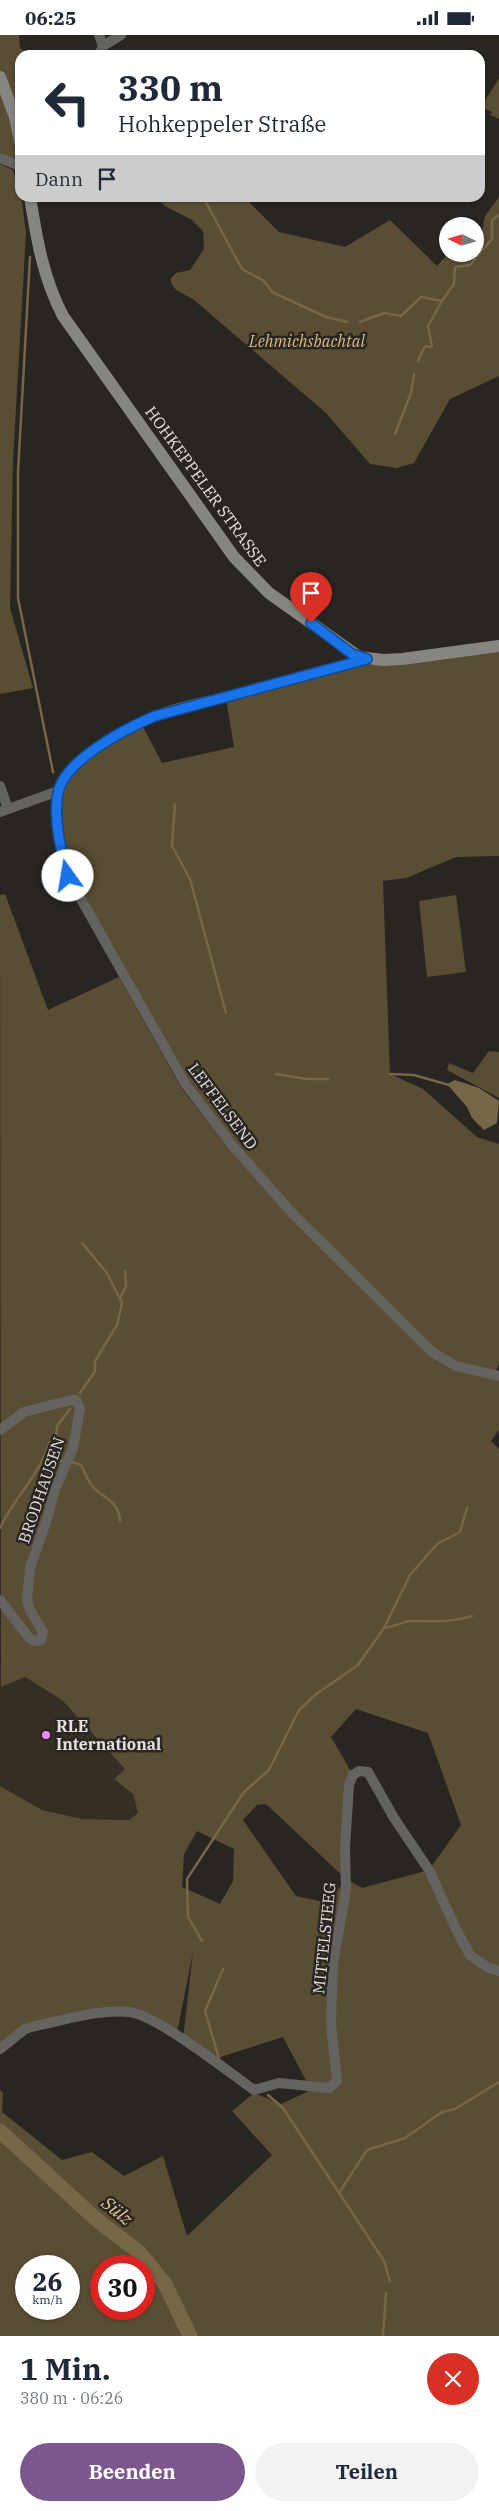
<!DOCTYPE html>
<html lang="de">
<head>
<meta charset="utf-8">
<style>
  :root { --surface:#fff; --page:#f2f2f3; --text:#1f2937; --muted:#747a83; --accent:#7c568e }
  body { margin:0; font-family:"IBM Plex Serif",serif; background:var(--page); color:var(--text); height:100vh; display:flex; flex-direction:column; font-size:19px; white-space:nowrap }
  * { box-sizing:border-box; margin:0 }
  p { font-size:16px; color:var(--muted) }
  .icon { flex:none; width:28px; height:28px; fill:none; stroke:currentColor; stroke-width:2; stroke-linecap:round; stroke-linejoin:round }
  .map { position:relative; height:2301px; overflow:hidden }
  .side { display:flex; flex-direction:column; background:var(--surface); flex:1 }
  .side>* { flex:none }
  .top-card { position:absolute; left:15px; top:15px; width:470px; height:152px; border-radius:15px; box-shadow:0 1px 4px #0004; background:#fff; color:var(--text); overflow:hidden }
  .needle { width:32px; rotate:275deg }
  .tools { position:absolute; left:439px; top:182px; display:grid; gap:10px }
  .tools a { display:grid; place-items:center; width:45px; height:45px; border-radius:50%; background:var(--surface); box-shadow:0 1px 4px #0004; font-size:25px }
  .speed { position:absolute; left:15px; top:2220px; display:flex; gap:10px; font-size:25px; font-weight:700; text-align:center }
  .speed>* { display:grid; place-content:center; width:65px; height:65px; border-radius:50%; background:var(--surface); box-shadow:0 1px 4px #0004; line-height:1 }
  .speed small { font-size:12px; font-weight:400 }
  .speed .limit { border:8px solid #d22; background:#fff; color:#111 }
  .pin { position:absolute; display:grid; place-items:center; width:42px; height:42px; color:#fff; margin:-51px -21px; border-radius:50% 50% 50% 0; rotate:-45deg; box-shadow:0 0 5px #0007 }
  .pin .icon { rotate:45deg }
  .me { position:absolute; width:55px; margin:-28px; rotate:347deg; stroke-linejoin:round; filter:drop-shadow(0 0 4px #0008) }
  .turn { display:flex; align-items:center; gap:18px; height:105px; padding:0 20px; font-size:22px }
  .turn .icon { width:65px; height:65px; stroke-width:2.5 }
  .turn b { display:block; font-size:35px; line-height:42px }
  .then { display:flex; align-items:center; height:48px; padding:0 20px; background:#0003; gap:10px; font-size:19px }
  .round { display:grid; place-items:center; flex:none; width:52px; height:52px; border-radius:26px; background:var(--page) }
  .summary { display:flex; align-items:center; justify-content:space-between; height:85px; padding:0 20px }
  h1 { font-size:30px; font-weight:700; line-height:38px }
  .primary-button { display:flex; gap:10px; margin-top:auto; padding:10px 20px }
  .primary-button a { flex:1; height:58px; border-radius:30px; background:var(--accent); color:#fff; font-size:20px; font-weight:700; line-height:58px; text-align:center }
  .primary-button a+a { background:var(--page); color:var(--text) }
  .status { display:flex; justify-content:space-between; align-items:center; height:35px; padding:0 25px; background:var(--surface); direction:ltr }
  .status svg { height:14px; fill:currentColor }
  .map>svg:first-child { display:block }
  .built { fill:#342e23 }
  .green { fill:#594d34; fill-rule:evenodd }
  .water { fill:#766748 }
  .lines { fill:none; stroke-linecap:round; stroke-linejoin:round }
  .stream { stroke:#766748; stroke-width:2.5 }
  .river { stroke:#766748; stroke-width:15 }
  .street { stroke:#646360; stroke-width:10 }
  .secondary { stroke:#878581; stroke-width:12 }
  .route-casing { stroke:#114b97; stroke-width:12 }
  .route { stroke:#1a73e8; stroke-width:9 }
  .poi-dot { fill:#ed8cf9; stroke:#292621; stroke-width:2 }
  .labels { text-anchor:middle; stroke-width:5; stroke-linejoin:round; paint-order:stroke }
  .park-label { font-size:16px; font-style:italic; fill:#d6bb83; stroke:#292621 }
  .street-label { font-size:16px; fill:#e2e0dd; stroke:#292621 }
  .poi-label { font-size:16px; font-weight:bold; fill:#e2e0dd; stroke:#292621; text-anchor:start }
  .water-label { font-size:18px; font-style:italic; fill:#e6cb93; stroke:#292621 }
</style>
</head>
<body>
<div class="status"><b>06:25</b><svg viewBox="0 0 49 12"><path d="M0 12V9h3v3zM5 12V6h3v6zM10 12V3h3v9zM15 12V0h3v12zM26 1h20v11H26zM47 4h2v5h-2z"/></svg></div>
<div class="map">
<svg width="499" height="2301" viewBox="0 0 499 2301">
  <rect width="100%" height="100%" fill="#292621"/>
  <!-- built -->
  <path class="built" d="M0,1634L25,1642L62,1665L125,1734L114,1744L133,1759L138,1778L129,1785L82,1784L42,1775L0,1751Z"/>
  <!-- green -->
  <g class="green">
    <path d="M0,0H19L20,13L32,20H20V122L12,123L0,118Z"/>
    <path d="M499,43V84L490,80L492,77L481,72Z"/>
    <path d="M0,129L13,135L22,166L26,198L13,425L10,573L33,653L0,659Z"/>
    <path d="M499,162V341L450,364L414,428L397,433L370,429L326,378L194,265C184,258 170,256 171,243L176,238L190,235L204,214L203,196L192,185L165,171L155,163H245L279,197L345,212L390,185L437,231L448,219H475V202L482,196L485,181Z"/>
    <path d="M499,615V821L456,822L406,843L383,846L390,1039L423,1054L477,1102L499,1109V1329L492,1343L499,1346V1395L491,1406L499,1414V2301H0V2055L3,2058L2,2077L62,2125L92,2117L124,2141L163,2121L187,2201L272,2120L232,2076L254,2058L281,2069L311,2055L283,2002L211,2025L183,2004L193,1917L177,1998L144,1978L36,1987L0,2009V1751L42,1775L82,1784L129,1785L138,1778L133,1759L114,1744L125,1734L62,1665L25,1642L1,1652L0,860L5,859L48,975L119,942L182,1054L229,1114L292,1185L190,1047L75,844C67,823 55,770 66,750C77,728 121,703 142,690L162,728L234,712L226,664L361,630H386ZM356,1674L428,1698L461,1790L429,1835L362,1853L346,1844L353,1740L331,1702ZM266,1769L346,1844L328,1868L296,1861L243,1785L257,1770ZM197,1796L234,1814L233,1846L220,1869L182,1852L184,1819ZM26,2231H69V2274H26ZM101,2231H144V2274H101Z"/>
    <path d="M456,860L466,937L427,942L419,866Z"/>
    <path d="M489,1016L499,1017V1063L447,1035L449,1028L473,1038Z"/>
  </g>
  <!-- water -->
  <path class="water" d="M455,1045L479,1053L499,1066L497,1088L484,1095L472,1083L467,1072L447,1049Z"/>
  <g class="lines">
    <!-- stream -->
    <g class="stream">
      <path d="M203,162L242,234L264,246L272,257L326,282L347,287"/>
      <path d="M30,222L18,437V563L53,737"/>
      <path d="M360,287L384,278L401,281L421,262L442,266L454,249L455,232L470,230L492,204V185L499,180"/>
      <path d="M418,326L425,311L432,312L428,291L442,266"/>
      <path d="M395,399L411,358L414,339"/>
      <path d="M175,769L172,811L190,844L226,978"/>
      <path d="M276,1039L307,1044H328"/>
      <path d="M390,1039L414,1040L449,1050"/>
      <path d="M120,1263L126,1252L125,1236"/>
      <path d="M80,1358L95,1336V1326L117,1290L122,1268L107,1238L82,1208"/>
      <path d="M41,1427L62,1426"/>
      <path d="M72,1427L81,1430C85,1438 89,1449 96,1455C108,1465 119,1468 120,1486"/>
      <path d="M0,1493C13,1464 42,1437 49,1408L56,1403L57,1391L70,1374"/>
      <path d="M384,1593C394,1592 405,1586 411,1586C433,1586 451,1588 472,1581"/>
      <path d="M202,1906L188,1882L187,1844L244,1757L269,1735L299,1675L315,1660L358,1630L384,1593L410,1540L437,1509L460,1497L467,1473"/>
      <path d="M220,2027L205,1976L223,1934"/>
      <path d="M268,2060L283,2073L384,2226L390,2246"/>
      <path d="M339,2158L367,2115L405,2103L442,2077L455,2074L499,2047"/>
      <path d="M383,2301L386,2258"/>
    </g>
    <!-- river -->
    <path class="river" d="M0,2096L97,2185L139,2217L165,2249L190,2301"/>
    <!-- street -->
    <g class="street">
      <path d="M99,0L103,11"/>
      <path d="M99,20L103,11L121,0"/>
      <path d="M0,123L20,131"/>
      <path d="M367,624C320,635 274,648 228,661C204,667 178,671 155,681C126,692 67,724 58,755C51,781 61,816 68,841L186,1050L232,1110L292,1178L432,1317L456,1331L499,1341"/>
      <path d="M0,751L8,774"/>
      <path d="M0,777L58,756"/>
      <path d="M0,1395L24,1377L71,1365H76L80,1373L73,1413L54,1457L48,1481L30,1533L27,1565L30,1575L43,1597L41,1605L34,1606L29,1603L0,1565"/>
      <path d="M0,2014L25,1994L35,1991C65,1985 98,1974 129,1977C155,1979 229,2037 254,2055L279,2048L329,2053L337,2046L331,1988L333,1929L346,1855L345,1813L349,1750L353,1740L359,1736L368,1737L394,1783L429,1835L457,1896L470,1920L487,1932L499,1936"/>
    </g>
    <!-- secondary -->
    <g class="secondary">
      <path d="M0,42L15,82L20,106"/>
      <path d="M30,162C37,205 43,243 63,281L234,522L269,558L359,622L383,625L402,624L499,611"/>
    </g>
  </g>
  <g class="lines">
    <!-- route casing -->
    <g class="route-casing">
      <path id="route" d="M68,841C61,816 53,784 58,758C64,725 127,693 155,681L367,624L352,619L311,588"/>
    </g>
    <!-- route -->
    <use href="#route" class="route"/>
  </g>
  <!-- markers -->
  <circle class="poi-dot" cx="46" cy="1700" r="5"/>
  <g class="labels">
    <!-- park labels -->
    <g class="park-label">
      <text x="307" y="312">Lehmichsbachtal</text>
    </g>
    <!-- street labels -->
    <g class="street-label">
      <text transform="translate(206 451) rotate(54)" y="6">HOHKEPPELER STRASSE</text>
      <text transform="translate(223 1071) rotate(53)" y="6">LEFFELSEND</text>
      <text transform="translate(41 1455) rotate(-71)" y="6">BRODHAUSEN</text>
      <text transform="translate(324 1903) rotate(-84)" y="6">MITTELSTEEG</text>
    </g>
    <!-- poi labels -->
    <g class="poi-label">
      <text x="56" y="1697">RLE<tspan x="56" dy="18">International</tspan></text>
    </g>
    <!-- water labels -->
    <g class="water-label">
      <text transform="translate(117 2176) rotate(39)" y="6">Sülz</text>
    </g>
  </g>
</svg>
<div class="tools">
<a><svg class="needle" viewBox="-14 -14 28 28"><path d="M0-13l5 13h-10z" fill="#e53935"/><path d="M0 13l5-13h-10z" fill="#747a83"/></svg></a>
</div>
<div class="speed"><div>26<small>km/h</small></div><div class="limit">30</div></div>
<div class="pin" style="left:311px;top:588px;background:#d93025"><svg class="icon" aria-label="arrive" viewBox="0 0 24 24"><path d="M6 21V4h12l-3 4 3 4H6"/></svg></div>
<svg class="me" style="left:68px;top:841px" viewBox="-20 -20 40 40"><circle r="19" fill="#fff"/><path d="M0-13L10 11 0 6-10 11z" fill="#1a73e8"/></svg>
<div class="top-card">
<div class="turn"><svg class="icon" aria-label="left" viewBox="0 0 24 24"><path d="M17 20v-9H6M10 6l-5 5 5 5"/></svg><div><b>330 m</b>Hohkeppeler Straße</div></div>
<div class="then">Dann<svg class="icon" aria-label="arrive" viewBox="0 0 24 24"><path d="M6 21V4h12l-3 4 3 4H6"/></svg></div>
</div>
</div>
<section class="side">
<div class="summary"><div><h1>1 Min.</h1><p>380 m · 06:26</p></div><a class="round" style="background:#d93025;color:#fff"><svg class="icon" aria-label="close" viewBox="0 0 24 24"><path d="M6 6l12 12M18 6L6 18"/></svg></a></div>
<div class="primary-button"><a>Beenden</a><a>Teilen</a></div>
</section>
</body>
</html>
